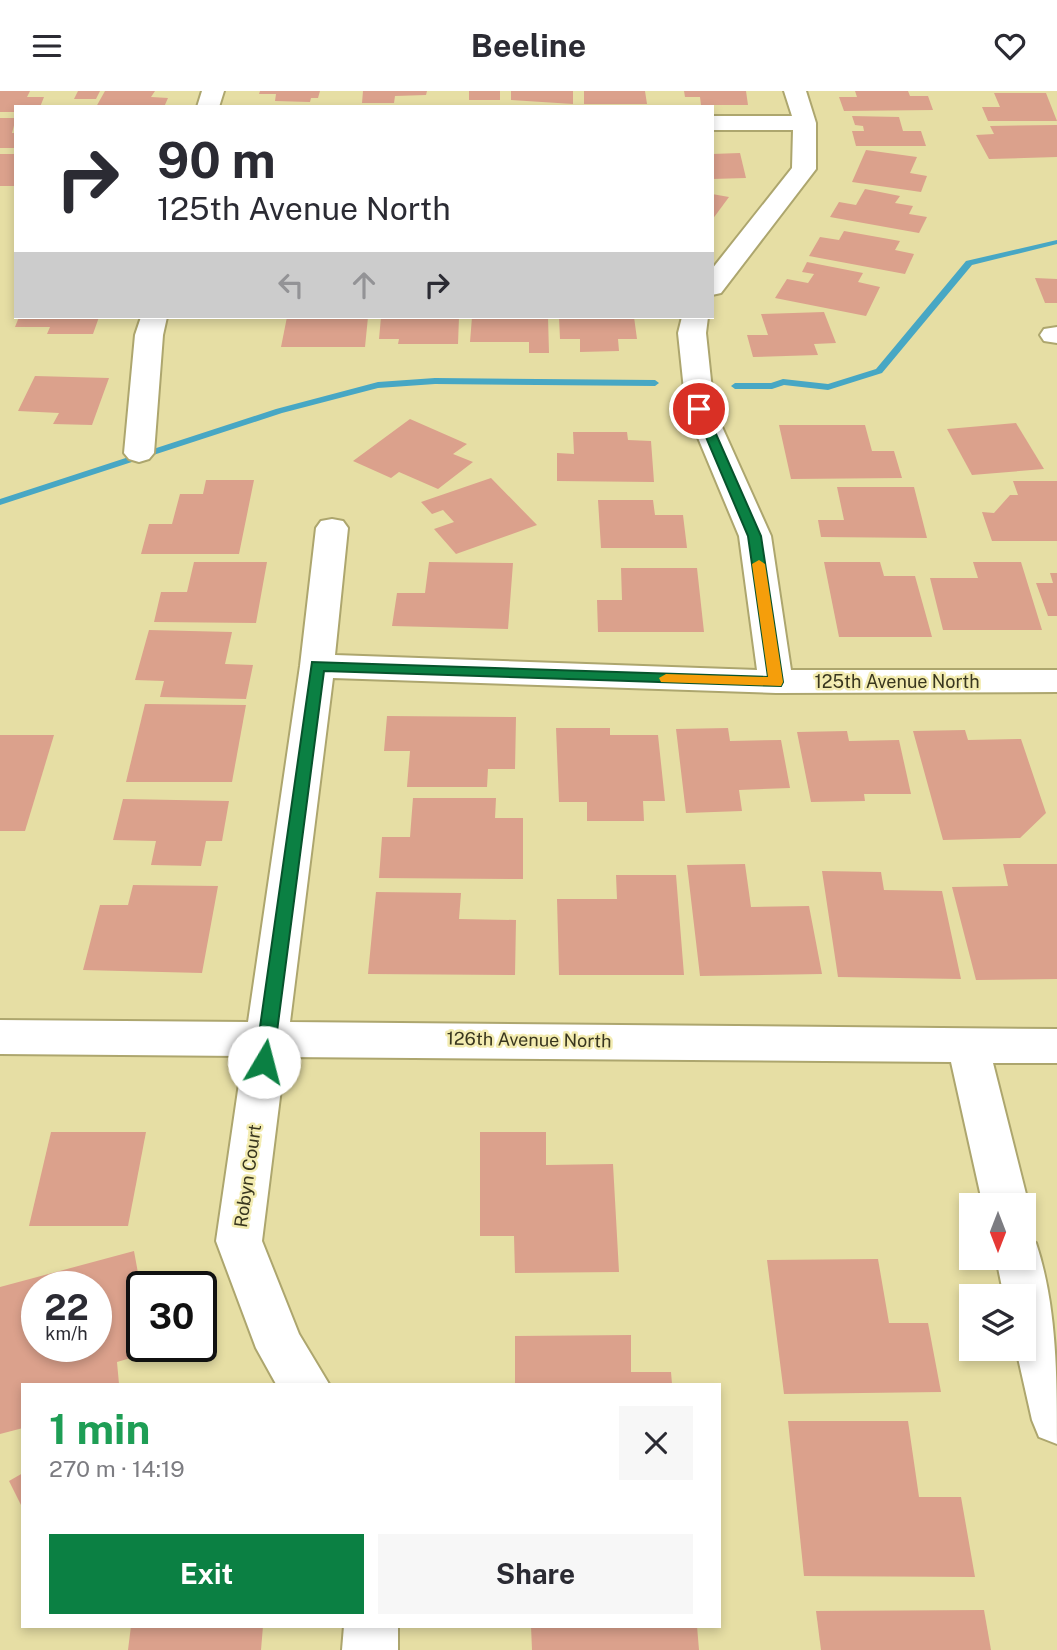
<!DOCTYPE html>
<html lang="en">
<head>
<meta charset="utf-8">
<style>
  :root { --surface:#fff; --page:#f7f7f7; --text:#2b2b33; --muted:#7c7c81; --accent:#0b8043 }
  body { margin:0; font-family:"Public Sans",sans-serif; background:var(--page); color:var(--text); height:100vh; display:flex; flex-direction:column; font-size:26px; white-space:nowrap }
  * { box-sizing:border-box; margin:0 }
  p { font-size:23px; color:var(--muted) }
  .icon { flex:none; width:38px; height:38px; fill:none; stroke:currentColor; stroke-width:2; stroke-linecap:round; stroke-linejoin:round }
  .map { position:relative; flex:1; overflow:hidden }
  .side { position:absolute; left:21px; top:1292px; width:700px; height:245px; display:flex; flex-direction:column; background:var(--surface); border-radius:0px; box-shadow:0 4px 10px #0003 }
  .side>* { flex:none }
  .banner { position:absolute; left:14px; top:14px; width:700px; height:214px; border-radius:0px; box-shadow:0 4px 10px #0003; background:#fff; color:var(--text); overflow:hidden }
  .needle { width:46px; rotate:180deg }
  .tools { position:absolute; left:959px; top:1102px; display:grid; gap:14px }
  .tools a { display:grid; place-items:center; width:77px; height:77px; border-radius:0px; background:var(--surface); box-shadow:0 4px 10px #0003; font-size:35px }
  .speed { position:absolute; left:21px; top:1180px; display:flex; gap:14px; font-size:35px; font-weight:700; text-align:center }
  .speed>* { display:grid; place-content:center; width:91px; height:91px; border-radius:50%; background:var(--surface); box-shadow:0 4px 10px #0003; line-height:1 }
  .speed small { font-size:18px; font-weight:400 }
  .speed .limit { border:4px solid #111; border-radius:10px; background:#fff; color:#111 }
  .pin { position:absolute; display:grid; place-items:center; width:60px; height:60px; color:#fff; margin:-30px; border:4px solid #fff; border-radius:50%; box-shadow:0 2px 7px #0007 }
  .me { position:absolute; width:77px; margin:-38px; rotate:8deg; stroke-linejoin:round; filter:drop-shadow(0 0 5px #0008) }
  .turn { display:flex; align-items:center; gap:24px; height:147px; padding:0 28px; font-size:32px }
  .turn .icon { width:91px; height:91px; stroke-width:2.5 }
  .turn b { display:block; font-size:49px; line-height:60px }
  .lanes { display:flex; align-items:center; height:66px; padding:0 28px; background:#0003; justify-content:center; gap:35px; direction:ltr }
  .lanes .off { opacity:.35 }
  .round { display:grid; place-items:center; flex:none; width:74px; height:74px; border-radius:0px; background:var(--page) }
  .headline { display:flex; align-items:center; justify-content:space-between; height:119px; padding:0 28px }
  h1 { font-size:42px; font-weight:700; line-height:52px; color:#1e9e55 }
  .action { display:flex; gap:14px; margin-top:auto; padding:14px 28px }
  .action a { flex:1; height:80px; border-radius:0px; background:var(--accent); color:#fff; font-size:28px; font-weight:700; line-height:80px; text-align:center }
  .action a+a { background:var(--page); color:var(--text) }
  header { display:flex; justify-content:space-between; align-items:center; height:91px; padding:0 28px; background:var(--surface); font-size:32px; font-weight:700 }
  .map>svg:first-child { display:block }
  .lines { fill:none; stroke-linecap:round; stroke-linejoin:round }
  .stream { fill:#47a7c4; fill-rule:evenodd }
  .building { fill:#dba18c; fill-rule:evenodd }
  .street-casing { stroke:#ada66e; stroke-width:4 }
  .street { fill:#fff; fill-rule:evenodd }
  .route { fill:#0b8043; stroke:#07532c; stroke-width:2 }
  .slow { fill:#f59e0b }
  .labels { text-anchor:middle; stroke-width:5; stroke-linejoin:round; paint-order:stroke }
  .street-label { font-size:18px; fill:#39361f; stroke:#f3ecb1 }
</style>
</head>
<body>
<header><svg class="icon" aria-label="menu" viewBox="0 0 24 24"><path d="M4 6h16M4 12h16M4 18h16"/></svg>Beeline<svg class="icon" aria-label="heart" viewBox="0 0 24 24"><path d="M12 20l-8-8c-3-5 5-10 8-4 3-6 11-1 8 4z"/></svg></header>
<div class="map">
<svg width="1057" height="1559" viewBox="0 0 1057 1559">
  <rect width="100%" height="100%" fill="#e6dea4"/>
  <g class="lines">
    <!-- stream -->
    <g class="stream">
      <path d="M1057,149V153L972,174L882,282L828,299L784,294L772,298H735L731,295L735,292H771L783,288L828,293L876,278L966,170Z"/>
      <path d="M435,287L655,289L659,292L655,295L435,293L378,297L282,322L0,414V408L276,318L378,291Z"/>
    </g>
  </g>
  <!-- building -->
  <g class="building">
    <path d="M0,0H30L27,6H44L40,16H16V21H0Z"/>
    <path d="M78,0H100L96,8H74Z"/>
    <path d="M105,0H155L151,6L168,7L164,16H96Z"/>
    <path d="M260,0H320L318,7H311L310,11L275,10L276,3H259Z"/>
    <path d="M363,0H427L426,4L395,5L394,12H362Z"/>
    <rect x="469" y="0" width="31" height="9"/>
    <path d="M511,0H573V13L511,9Z"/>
    <path d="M584,0H645L647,13H584Z"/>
    <path d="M684,0H746L748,14H701L700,6H685Z"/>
    <path d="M855,0H908L910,5H928L933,19L844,20L839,6H857Z"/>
    <path d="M994,2H1046L1057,30H988L982,16H1000Z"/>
    <path d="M852,25L899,26L903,40H921L926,55H856L852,40H864L863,35L855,34Z"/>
    <path d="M0,27H16L12,42H16V57H0Z"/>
    <path d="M1057,34V66L989,68L976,44L994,43L990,35Z"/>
    <path d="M866,59L917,66L910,82L927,85L921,101L852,91Z"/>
    <path d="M740,62L746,87L712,88V63Z"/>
    <path d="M0,63H16L14,95H0Z"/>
    <path d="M865,98L900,105L895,112L913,115L909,123L927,126L919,142L830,126L839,111L856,114Z"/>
    <path d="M712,103L729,106L712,129Z"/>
    <path d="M844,140L900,150L895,159L914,163L905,183L809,165L820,146L839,149Z"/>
    <path d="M807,171L863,182L858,191L880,196L866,225L775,207L787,188L808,192L814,183L802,181Z"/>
    <path d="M1035,187L1057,188V212H1045Z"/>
    <path d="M824,221L836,252L814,253L818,264L753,266L747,244H768L761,223Z"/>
    <path d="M19,226H99L93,243H47L50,236H15Z"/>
    <path d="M287,226H368L365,256H281Z"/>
    <path d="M381,226H459L458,253H398L399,248H379Z"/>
    <path d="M472,226H548L549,262H529V251H470Z"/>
    <path d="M559,226H634L637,248H618L619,260L580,261V248H560Z"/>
    <path d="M35,285L109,287L92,334L53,333L59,322L18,320Z"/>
    <path d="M410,328L467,353L453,363L473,371L438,398L399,381L391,387L353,370Z"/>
    <path d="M1016,332L1044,378L972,384L947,338Z"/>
    <path d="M779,334H865L872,360H894L902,387L791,388Z"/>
    <path d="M573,341H627L628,349L651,350L654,391L557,390V362L574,363Z"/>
    <path d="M491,387L537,434L456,463L434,438L454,431L443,419L432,423L421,411Z"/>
    <path d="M206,389H254L239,463H141L149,433H172L180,403H203Z"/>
    <path d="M1013,390H1057V450H992L982,421L994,422L1010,404H1018Z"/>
    <path d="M837,396H914L927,447L821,446L818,429H844Z"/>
    <path d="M598,409H653L655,424H683L687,457H601Z"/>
    <path d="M194,471H267L256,532L154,531L161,501H187Z"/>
    <path d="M429,471L513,472L508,538L392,535L397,502H425Z"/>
    <path d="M824,471H880L884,485H915L932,546H839Z"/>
    <path d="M973,471H1021L1042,539H943L930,487H978Z"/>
    <path d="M621,477H697L704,541H598L597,509H622Z"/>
    <path d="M1050,482H1057V525H1048L1036,492H1053Z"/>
    <path d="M149,539L232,541L225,573L253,574L246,608L160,606L164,590L135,589Z"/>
    <path d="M145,613L246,614L232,691H126Z"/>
    <path d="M387,625L516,626L515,678H488L487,696H407L410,660H384Z"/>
    <path d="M556,637H610V644H658L665,710H643L644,730H587V711H559Z"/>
    <path d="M728,637L730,650L781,649L790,697L739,699L742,720L686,722L676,638Z"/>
    <path d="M965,639L968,649L1021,648L1046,722L1020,747L943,749L913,640Z"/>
    <path d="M847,640L849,650L899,649L911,703H864L865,710L811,711L797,641Z"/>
    <path d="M0,644H54L25,740H0Z"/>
    <path d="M413,707H496L495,727H523V788L379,787L382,746H410Z"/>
    <path d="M123,708L229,710L222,750H206L201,775L151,774L156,750L113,749Z"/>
    <path d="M745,773L751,816L809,815L822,883L700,885L687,774Z"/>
    <path d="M1003,773H1057V888L976,889L952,796L1008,795Z"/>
    <path d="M822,780L881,781L884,799L942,800L961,888L838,886Z"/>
    <path d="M616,784H676L684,884H559L557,808H617Z"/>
    <path d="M133,794L218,795L202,882L83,879L100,814H128Z"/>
    <path d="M376,801L461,802L459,828L516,829L515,884L368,883Z"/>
    <path d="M51,1041H146L128,1135H29Z"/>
    <path d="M480,1041H546V1074L613,1073L619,1181L515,1182L514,1145H480Z"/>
    <path d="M134,1160L142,1204V1255H150L151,1261L117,1271L119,1293H23V1337L0,1343V1196ZM37,1195H96V1255H37Z"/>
    <path d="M878,1168L889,1232H928L941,1301L784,1303L767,1169Z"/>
    <path d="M631,1244V1281H671L672,1293H515V1245Z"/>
    <path d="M788,1330H908L919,1406H961L975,1486L804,1485Z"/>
    <path d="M23,1382V1418L9,1390Z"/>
    <path d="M984,1519L991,1559H821L816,1520Z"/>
    <path d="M131,1535H263L261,1559H128Z"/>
    <path d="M531,1535H697L699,1559H532Z"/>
  </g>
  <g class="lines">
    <!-- street casing -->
    <g class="street-casing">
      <g id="street">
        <path d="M202,0H224L219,16H197Z"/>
        <path d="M784,0H806L816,32V78L721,202L712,204V178L792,77L793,39H712V25H792Z"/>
        <path d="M141,226H167L163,244L154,362L149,368L139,371L129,368L124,362L135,244Z"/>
        <path d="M682,226H708L706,242L714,318L771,445L791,579H1057V601L776,602L333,587L290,931L1057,938V972H993L1029,1115L1024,1126V1115H983L951,971L285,966L262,1150L299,1243L329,1293H276L256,1257L216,1150L243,965L0,963V929L248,931L300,575L316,437L321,430L332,428L343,430L348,437L335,564L757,579L739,445L686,318L678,242Z"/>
        <path d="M1057,236V252L1044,250L1040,244L1044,238Z"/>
        <path d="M1024,1148L1036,1152C1057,1215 1057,1286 1057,1353L1039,1346L1032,1329L1016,1258H1024V1206H1004L996,1167H1024Z"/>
        <path d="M344,1535H398V1559H342Z"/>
      </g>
    </g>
    <!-- street -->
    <use href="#street" class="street"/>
  </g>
  <!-- route -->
  <path class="route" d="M699,315L705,318L761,445L783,591L781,595L324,580L273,971L270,976H257L255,971L312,571L768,586L748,445L694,318Z"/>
  <!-- slow -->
  <path class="slow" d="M759,469L765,473L783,591L781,595L661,591L659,587L666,583L768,586L752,473Z"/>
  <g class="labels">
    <!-- street labels -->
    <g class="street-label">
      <text x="897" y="597">125th Avenue North</text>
      <text transform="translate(529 949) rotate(1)" y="6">126th Avenue North</text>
      <text transform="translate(248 1085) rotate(-82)" y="6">Robyn Court</text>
    </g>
  </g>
</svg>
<div class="tools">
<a><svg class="needle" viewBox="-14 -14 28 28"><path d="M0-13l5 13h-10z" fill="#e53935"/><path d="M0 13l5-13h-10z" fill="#7c7c81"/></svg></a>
<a><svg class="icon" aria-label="layers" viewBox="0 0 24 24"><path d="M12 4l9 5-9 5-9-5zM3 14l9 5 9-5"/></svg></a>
</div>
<div class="speed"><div>22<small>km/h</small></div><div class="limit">30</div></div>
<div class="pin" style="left:699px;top:318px;background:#d93025"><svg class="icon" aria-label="arrive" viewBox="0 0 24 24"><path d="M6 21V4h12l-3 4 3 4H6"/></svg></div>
<svg class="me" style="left:264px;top:971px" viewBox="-20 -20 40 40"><circle r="19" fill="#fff"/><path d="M0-13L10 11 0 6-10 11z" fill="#0b8043"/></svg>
<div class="banner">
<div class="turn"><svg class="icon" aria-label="right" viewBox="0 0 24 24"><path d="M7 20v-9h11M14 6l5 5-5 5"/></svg><div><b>90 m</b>125th Avenue North</div></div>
<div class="lanes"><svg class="icon off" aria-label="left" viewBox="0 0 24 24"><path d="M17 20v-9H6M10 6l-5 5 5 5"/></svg><svg class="icon off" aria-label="ahead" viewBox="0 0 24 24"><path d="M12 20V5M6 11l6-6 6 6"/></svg><svg class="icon" aria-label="right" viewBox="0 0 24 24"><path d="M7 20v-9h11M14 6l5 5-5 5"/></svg></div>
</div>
<section class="side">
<div class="headline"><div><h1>1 min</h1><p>270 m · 14:19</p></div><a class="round"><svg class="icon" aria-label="close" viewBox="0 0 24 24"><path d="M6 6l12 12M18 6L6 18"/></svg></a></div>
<div class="action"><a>Exit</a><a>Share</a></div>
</section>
</div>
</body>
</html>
